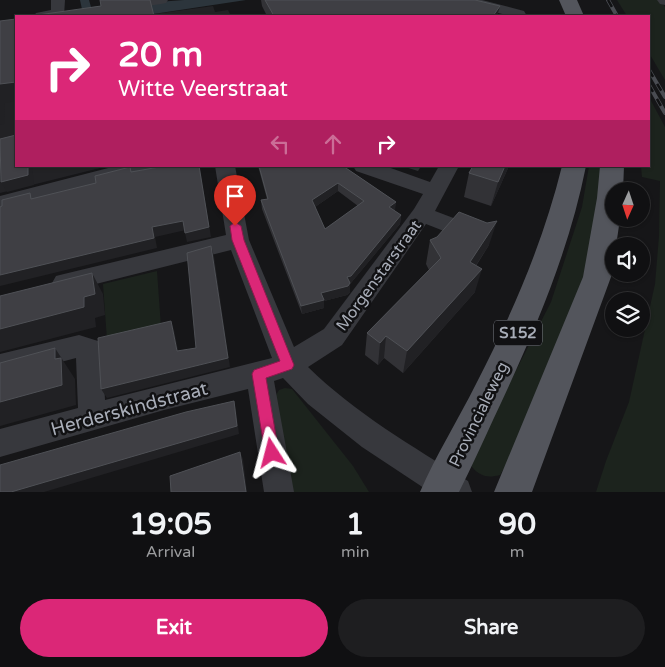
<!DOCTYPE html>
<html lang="en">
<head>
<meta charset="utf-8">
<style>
  :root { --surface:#101012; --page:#1e1e20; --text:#f1f3f6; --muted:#9c9d9f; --line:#303032; --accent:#db2777 }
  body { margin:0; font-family:"Varela Round",sans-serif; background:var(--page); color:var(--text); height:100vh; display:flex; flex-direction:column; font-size:19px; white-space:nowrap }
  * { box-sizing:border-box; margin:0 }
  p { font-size:16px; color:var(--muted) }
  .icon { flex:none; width:28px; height:28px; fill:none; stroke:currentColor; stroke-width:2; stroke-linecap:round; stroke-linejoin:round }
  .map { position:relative; height:492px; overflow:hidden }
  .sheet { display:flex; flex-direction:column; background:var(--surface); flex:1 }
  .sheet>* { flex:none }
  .banner { position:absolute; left:15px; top:15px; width:635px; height:152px; border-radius:0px; box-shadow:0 1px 4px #0004,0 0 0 1px var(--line); background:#db2777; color:#fff; overflow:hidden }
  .needle { width:32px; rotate:183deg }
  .fabs { position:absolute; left:605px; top:182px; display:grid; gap:10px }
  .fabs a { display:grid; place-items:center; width:45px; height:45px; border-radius:50%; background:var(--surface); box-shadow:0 1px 4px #0004,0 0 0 1px var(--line); font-size:25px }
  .pin { position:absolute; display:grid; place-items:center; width:42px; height:42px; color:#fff; margin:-51px -21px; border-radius:50% 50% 50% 0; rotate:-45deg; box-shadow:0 0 5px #0007 }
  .pin .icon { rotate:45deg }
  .me { position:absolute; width:55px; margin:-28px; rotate:351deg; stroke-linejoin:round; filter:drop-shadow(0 0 4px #0008) }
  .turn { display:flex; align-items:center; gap:18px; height:105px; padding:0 20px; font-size:22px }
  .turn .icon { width:65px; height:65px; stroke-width:2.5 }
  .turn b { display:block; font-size:35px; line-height:42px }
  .lanes { display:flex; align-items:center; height:48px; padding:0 20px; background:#0003; justify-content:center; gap:25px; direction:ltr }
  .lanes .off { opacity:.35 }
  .eta { display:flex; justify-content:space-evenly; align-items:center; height:85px; text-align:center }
  .eta b { font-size:30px; font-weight:700; line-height:35px }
  .primary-button { display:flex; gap:10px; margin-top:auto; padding:10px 20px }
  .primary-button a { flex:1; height:58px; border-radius:30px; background:var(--accent); color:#fff; font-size:20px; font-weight:700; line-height:58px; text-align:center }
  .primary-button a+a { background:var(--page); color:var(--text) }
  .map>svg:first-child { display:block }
  .built { fill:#222225 }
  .green { fill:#1c231d }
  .water { fill:#2c353c }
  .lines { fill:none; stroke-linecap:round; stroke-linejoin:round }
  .minor { fill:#37383d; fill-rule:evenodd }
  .major { fill:#53555c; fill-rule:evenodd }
  .rail-casing { stroke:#4a4c52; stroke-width:4 }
  .rail { stroke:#111113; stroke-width:2.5; stroke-dasharray:8; stroke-linecap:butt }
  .wall { fill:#323236; fill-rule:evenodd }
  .shaded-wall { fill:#212124 }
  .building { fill:#3f3f44; stroke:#4f5156; fill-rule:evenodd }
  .route { fill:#db2777; stroke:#8e194d }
  .labels { text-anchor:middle; stroke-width:5; stroke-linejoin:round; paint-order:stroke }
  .shield { fill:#111113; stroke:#7b7e86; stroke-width:1 }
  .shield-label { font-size:15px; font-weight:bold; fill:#a8adb8 }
  .street-label { font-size:16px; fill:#a8adb8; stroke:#111113 }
  .near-street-label { font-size:19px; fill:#a8adb8; stroke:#111113 }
</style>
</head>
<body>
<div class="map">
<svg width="665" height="492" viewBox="0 0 665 492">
  <rect width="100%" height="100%" fill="#161618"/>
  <!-- built -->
  <g class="built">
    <path d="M213,6L215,12L228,10L231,16H140Z"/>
    <path d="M16,34V166H108L0,193V37Z"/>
  </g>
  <!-- green -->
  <g class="green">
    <path d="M617,0H660L665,7V80L649,53V16H627Z"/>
    <path d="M649,97L665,127V492H596L606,461L629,402L655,284L659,236L660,181L642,177L641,166H649Z"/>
    <path d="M589,166H601L600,194L585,281L516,448L500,475C488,478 481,477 472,467V457L551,302L582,207Z"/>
    <path d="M157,271L161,327L107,340L103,284Z"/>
    <path d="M285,388L292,389L353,466L369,492H290L275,397L279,390Z"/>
  </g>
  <!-- water -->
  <path class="water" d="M80,0H89L91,7L184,0H246L140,16H75L83,14Z"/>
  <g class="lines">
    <!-- minor -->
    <g class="minor">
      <path d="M51,0H65L64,16H34L36,13L51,10Z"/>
      <path d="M131,0H168L166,3L161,4L120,10L115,9L113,6L115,3Z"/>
      <path d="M462,0H482L524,11L527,16H510L464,4Z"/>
      <path d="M657,0H665V5L660,4Z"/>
      <path d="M116,166H153L150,171L0,210V196Z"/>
      <path d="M215,166H235L249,240L294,347L324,329L414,209L423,194L356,171L353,166H385L430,182L439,166H459L435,211L485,230L488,236L485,242L477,244L426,224L342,345L308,367C355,413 412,446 468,481L472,492H430L362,447L308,404L283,378L274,381L294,492H264L248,389L164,410L0,457V429L78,408L76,358L0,378V354L79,335L98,341L102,349L105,400L272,358L231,250L64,292L56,290L52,283L56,276L64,274L226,235Z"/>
    </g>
    <!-- major -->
    <g class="major">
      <path d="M559,0H577L584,16H566Z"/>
      <path d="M562,166H586C568,256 532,337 493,420C482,444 471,468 459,492H420C436,455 458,420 476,384C512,314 543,243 562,166Z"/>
      <path d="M600,166H624L623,191H614V219H620L616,246H614L611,277L532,492H494L583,277L597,198Z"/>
    </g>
    <!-- rail casing -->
    <g class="rail-casing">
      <g id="rail">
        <path d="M608,0L617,16"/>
        <path d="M649,70L665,97"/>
        <path d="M649,85L665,113"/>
      </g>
    </g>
    <!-- rail -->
    <use href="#rail" class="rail"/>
  </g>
  <!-- wall -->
  <g class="wall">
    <path d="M261,0H475L500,6L497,16H267L262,6Z"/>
    <path d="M258,166H343L396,202L394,211L401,215L400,224L350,284V292L347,295L324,301V308L302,314L262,209L261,200L267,199ZM338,191L358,206L325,229L315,207Z"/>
    <path d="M402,166H421L418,171Z"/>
    <path d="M473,166H509L491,206L464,197L469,173Z"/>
    <path d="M430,240L489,245L476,266L475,292L403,373L384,358L378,365L365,355L367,333L429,270L426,264Z"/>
  </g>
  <!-- shaded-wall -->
  <g class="shaded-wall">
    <path d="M500,6L497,16H493Z"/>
    <path d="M16,82V101L5,103L4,124L0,125V84Z"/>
    <path d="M28,166H32L34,185L7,192L1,182Z"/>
    <path d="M94,166H108L95,169Z"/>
    <path d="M199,166L200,167L211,237L187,242L185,233Z"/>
    <path d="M505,166H509L491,206L498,182Z"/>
    <path d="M338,183V191L312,209V200Z"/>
    <path d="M396,202L395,211L388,216L389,207Z"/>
    <path d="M401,215L400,224L350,284V292L347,295L324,301V308L302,314L301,306L347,277Z"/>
    <path d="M183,221L186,230L155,237L157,248L0,286V275L152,227Z"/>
    <path d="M497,221L489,245L463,285L470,262Z"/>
    <path d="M211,246L214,256L230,367L107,398L101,389L228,358Z"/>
    <path d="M482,269L475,292L403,373L407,351Z"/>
    <path d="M92,273L103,294L105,315L95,318L96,327L0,352V329L84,297Z"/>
    <path d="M171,321L174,330L180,360L177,351Z"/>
    <path d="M386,336L384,358L378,365L380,343Z"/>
    <path d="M55,348L75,379L76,405L0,426V402L55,359Z"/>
    <path d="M234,401L236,410L239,434L44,492H11Z"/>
    <path d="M240,452L243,459L247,492H246Z"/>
  </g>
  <!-- building -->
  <g class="building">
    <path d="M100,0H150L154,16H31L101,6Z"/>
    <path d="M265,0H475L500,6L493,16H274Z"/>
    <path d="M16,19V82L0,84V21Z"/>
    <path d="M16,135V166H28V175L1,182L0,139Z"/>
    <path d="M165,166H199L209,227L185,233L183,221L152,227L154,238L0,275V207L2,206V200L30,193L31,199L96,183L95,176L130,167L131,172Z"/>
    <path d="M259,166H343L396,202L389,207L401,215L351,276L347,277L350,283L348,286L321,293L324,300L301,306L261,200L268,199ZM338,183L364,201L325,229L312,200Z"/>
    <path d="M473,166H505L498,182L469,173Z"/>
    <path d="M459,212L487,223L497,221L470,262L482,269L407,351L386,336L380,343L367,333L441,258L430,240L437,237Z"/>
    <path d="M211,246L228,358L101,389L98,338L171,321L177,351L196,348L187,253Z"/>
    <path d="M92,273L95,294L84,297V307L0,329V296Z"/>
    <path d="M55,348V359L61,358L62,385L0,402V363Z"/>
    <path d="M234,401L237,426L11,492H0V465L186,412Z"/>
    <path d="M240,452L246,492H171L170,476Z"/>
  </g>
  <!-- route -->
  <path class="route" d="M235,222L241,226L244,240L294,365L292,369L266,378L279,453L277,458L272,460L267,458L265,453L252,374L254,370L280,361L232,240L230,226Z"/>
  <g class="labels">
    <!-- shield labels -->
    <rect class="shield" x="494" y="320.5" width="48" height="25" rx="4"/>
    <g class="shield-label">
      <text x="518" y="338">S152</text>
    </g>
    <!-- street labels -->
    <g class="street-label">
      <text transform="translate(378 275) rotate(-54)" y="6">Morgenstarstraat</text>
      <text transform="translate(478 414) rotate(-64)" y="6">Provincialeweg</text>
    </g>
    <!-- near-street labels -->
    <g class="near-street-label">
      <text transform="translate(129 408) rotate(-15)" y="7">Herderskindstraat</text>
    </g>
  </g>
</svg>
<div class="fabs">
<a><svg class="needle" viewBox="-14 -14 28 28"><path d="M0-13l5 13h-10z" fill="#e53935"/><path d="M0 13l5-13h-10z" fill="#9c9d9f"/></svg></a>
<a><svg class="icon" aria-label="sound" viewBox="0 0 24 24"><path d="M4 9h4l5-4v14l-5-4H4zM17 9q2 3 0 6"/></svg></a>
<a><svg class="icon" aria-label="layers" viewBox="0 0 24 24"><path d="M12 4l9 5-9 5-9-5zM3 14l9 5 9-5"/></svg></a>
</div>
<div class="pin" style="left:235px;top:226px;background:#d93025"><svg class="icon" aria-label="arrive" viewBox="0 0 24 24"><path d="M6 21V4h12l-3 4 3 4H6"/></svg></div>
<svg class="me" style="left:272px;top:453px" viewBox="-20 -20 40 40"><path d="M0-17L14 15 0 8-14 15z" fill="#db2777" stroke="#fff" stroke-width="4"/></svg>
<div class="banner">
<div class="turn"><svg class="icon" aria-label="right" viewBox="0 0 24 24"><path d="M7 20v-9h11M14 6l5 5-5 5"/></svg><div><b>20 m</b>Witte Veerstraat</div></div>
<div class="lanes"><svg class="icon off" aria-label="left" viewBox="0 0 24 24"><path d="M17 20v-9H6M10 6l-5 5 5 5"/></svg><svg class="icon off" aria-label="ahead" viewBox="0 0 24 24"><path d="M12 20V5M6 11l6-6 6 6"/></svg><svg class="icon" aria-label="right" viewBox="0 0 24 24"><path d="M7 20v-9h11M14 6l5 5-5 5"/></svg></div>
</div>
</div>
<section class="sheet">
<div class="eta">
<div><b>19:05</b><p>Arrival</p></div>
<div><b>1</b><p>min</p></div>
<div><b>90</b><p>m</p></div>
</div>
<div class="primary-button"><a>Exit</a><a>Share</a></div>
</section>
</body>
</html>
